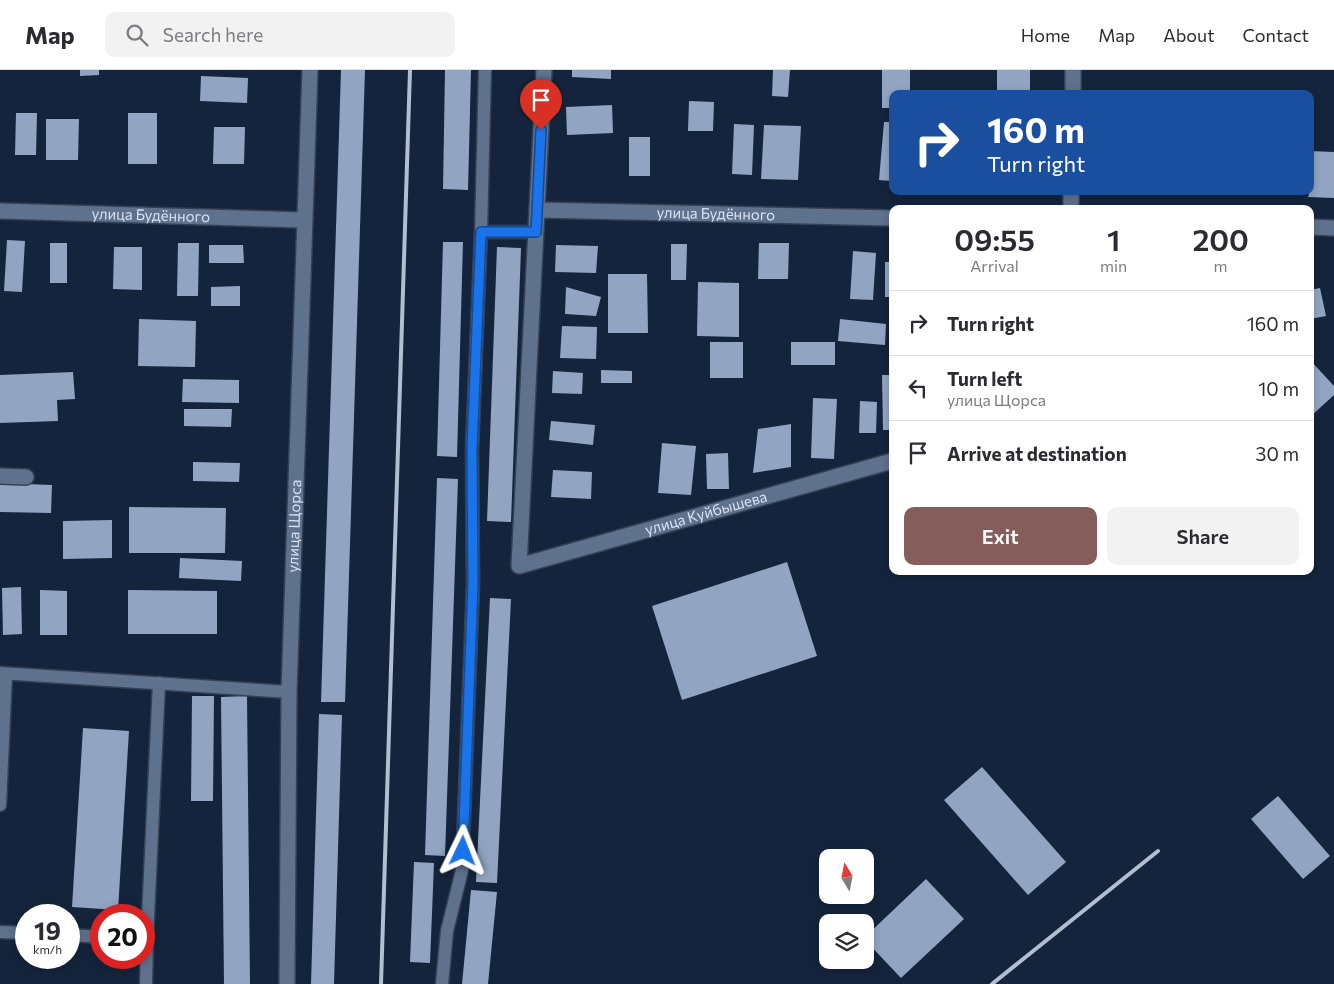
<!DOCTYPE html>
<html lang="en">
<head>
<meta charset="utf-8">
<style>
  :root { --surface:#fff; --page:#f2f2f3; --text:#2b2b33; --muted:#7c7c81; --line:#e1e1e2; --accent:#855e5b }
  body { margin:0; font-family:Commissioner,sans-serif; background:var(--page); color:var(--text); height:100vh; display:flex; flex-direction:column; font-size:19px; white-space:nowrap }
  * { box-sizing:border-box; margin:0 }
  p { font-size:16px; color:var(--muted) }
  .icon { flex:none; width:28px; height:28px; fill:none; stroke:currentColor; stroke-width:2; stroke-linecap:round; stroke-linejoin:round }
  .map { position:relative; flex:1; overflow:hidden }
  .drawer { position:absolute; left:889px; top:135px; width:425px; height:370px; display:flex; flex-direction:column; background:var(--surface); border-radius:10px; box-shadow:0 2px 8px #0003 }
  .drawer>* { flex:none }
  .hud { position:absolute; left:889px; top:20px; width:425px; height:105px; border-radius:10px; box-shadow:0 2px 8px #0003; background:#1a4fa0; color:#fff; overflow:hidden }
  .needle { width:32px; rotate:350deg }
  .fabs { position:absolute; left:819px; top:779px; display:grid; gap:10px }
  .fabs a { display:grid; place-items:center; width:55px; height:55px; border-radius:10px; background:var(--surface); box-shadow:0 2px 8px #0003; font-size:25px }
  .speed { position:absolute; left:15px; top:834px; display:flex; gap:10px; font-size:25px; font-weight:700; text-align:center }
  .speed>* { display:grid; place-content:center; width:65px; height:65px; border-radius:50%; background:var(--surface); box-shadow:0 2px 8px #0003; line-height:1 }
  .speed small { font-size:12px; font-weight:400 }
  .speed .limit { border:8px solid #d22; background:#fff; color:#111 }
  .pin { position:absolute; display:grid; place-items:center; width:42px; height:42px; color:#fff; margin:-51px -21px; border-radius:50% 50% 50% 0; rotate:-45deg; box-shadow:0 0 5px #0007 }
  .pin .icon { rotate:45deg }
  .me { position:absolute; width:55px; margin:-28px; rotate:2deg; stroke-linejoin:round; filter:drop-shadow(0 0 4px #0008) }
  .turn { display:flex; align-items:center; gap:18px; height:105px; padding:0 15px; font-size:22px }
  .turn .icon { width:65px; height:65px; stroke-width:2.5 }
  .turn b { display:block; font-size:35px; line-height:42px }
  .eta { display:flex; justify-content:space-evenly; align-items:center; height:85px; text-align:center }
  .eta b { font-size:30px; font-weight:600; line-height:35px }
  .action { display:flex; gap:10px; margin-top:auto; padding:10px 15px }
  .action a { flex:1; height:58px; border-radius:10px; background:var(--accent); color:#fff; font-size:20px; font-weight:600; line-height:58px; text-align:center }
  .action a+a { background:var(--page); color:var(--text) }
  ul { padding:0; list-style:none }
  li { display:flex; align-items:center; gap:15px; height:65px; padding:0 15px; border-top:1px solid var(--line) }
  li div { flex:1 }
  li b { display:block; font-size:19px }
  li em { font-style:normal }
  header { display:flex; align-items:center; gap:30px; box-sizing:border-box; height:70px; padding:0 25px; background:var(--surface); border-bottom:1px solid var(--line) }
  header strong { font-size:24px }
  nav { display:flex; gap:28px; margin-inline-start:auto; font-size:18px }
  .search { width:350px; height:45px; background:var(--page); display:flex; align-items:center; gap:12px; box-sizing:border-box; padding:0 18px; border-radius:10px; color:var(--muted); font-size:19px }
  .map>svg:first-child { display:block }
  .building { fill:#91a5c3 }
  .lines { fill:none; stroke-linecap:round; stroke-linejoin:round }
  .service-casing { stroke:#354054; stroke-width:15 }
  .minor-casing { stroke:#354054; stroke-width:18 }
  .service { stroke:#5e718d; stroke-width:12 }
  .minor { stroke:#5e718d; stroke-width:15 }
  .rail { stroke:#b3bed0; stroke-width:4 }
  .route-casing { stroke:#114b97; stroke-width:12 }
  .route { stroke:#1a73e8; stroke-width:9 }
  .labels { text-anchor:middle; stroke-width:5; stroke-linejoin:round; paint-order:stroke }
  .street-label { font-size:15px; fill:#d8e2f2; stroke:#070e18 }
</style>
</head>
<body>
<header>
<strong>Map</strong>
<div class="search"><svg class="icon" aria-label="search" viewBox="0 0 24 24"><circle cx="10" cy="10" r="6"/><path d="M15 15l6 6"/></svg>Search here</div>
<nav><a>Home</a><a>Map</a><a>About</a><a>Contact</a></nav>
</header>
<div class="map">
<svg width="1334" height="914" viewBox="0 0 1334 914">
  <rect width="100%" height="100%" fill="#14243c"/>
  <!-- building -->
  <g class="building">
    <path d="M80,0H99V5L80,6Z"/>
    <path d="M341,0H365L345,632H321Z"/>
    <path d="M445,0H471L468,120L443,119Z"/>
    <path d="M572,0H611V9L572,7Z"/>
    <path d="M773,0H790L788,27L772,26Z"/>
    <path d="M882,0H910V24H892V38H882Z"/>
    <rect x="997" y="0" width="33" height="23"/>
    <path d="M201,6L248,8L247,33L200,31Z"/>
    <path d="M689,31L714,32L713,61H688Z"/>
    <path d="M612,35L613,63L567,65L566,37Z"/>
    <path d="M16,43H37L36,85H15Z"/>
    <rect x="128" y="43" width="29" height="51"/>
    <path d="M46,49H79L78,90H46Z"/>
    <path d="M884,52H892V111L879,110Z"/>
    <path d="M734,54L754,55L752,105L732,104Z"/>
    <path d="M764,55L801,56L798,110L761,109Z"/>
    <path d="M214,57H245L244,94H213Z"/>
    <rect x="629" y="67" width="21" height="39"/>
    <path d="M1310,81L1334,82V128L1308,127L1310,121Z"/>
    <rect x="1278" y="121" width="24" height="4"/>
    <path d="M7,170L25,171L22,222L4,221Z"/>
    <path d="M443,172H463L457,387L437,386Z"/>
    <rect x="50" y="173" width="17" height="40"/>
    <path d="M178,173H199L198,226H177Z"/>
    <path d="M759,173H789L788,209H758Z"/>
    <path d="M671,174H687L686,210H671Z"/>
    <path d="M209,175H243L244,193H209Z"/>
    <path d="M556,175L598,176L596,203L555,202Z"/>
    <path d="M114,177H142V220L113,219Z"/>
    <path d="M497,177L521,178L511,452L487,451Z"/>
    <path d="M853,181L876,183L873,230L850,229Z"/>
    <rect x="885" y="192" width="7" height="35"/>
    <path d="M608,204H647L648,263H608Z"/>
    <path d="M698,212L739,213V267L697,266Z"/>
    <path d="M240,216V236H211V217Z"/>
    <path d="M566,217L601,227L596,246L565,244Z"/>
    <path d="M1320,218L1326,246L1310,249V220Z"/>
    <path d="M139,249L196,251L195,297L138,296Z"/>
    <path d="M840,249L886,254L885,275L838,271Z"/>
    <path d="M562,256L597,257L596,289L560,288Z"/>
    <rect x="710" y="272" width="33" height="36"/>
    <rect x="791" y="272" width="44" height="23"/>
    <path d="M1310,290L1334,316V325L1310,347Z"/>
    <path d="M601,300L632,301V313H601Z"/>
    <path d="M553,301L583,303L582,324L552,323Z"/>
    <path d="M73,302L75,329L57,330L58,351L0,353V305Z"/>
    <path d="M882,305H892V360H883Z"/>
    <path d="M183,309L239,310V333L182,332Z"/>
    <path d="M813,328L837,329L834,389L811,388Z"/>
    <path d="M860,331L877,332L876,363H859Z"/>
    <path d="M184,339H232L231,357L184,356Z"/>
    <path d="M551,351L595,355L593,375L549,370Z"/>
    <path d="M791,354V397L753,403L758,359Z"/>
    <path d="M662,373L696,376L691,425L658,423Z"/>
    <path d="M728,383L729,419H707L706,384Z"/>
    <path d="M193,392L240,393L239,412L193,411Z"/>
    <path d="M553,400L592,402L591,429L551,427Z"/>
    <path d="M437,408L458,409L445,786L425,785Z"/>
    <path d="M0,413L52,415L51,443L0,442Z"/>
    <path d="M129,437L226,438L225,483H129Z"/>
    <path d="M112,450V488L63,489V451Z"/>
    <path d="M180,488L242,491L241,511L179,508Z"/>
    <path d="M787,492L817,586L682,630L652,536Z"/>
    <path d="M21,517L22,564L3,565L2,518Z"/>
    <path d="M40,520L67,521V565H40Z"/>
    <path d="M128,520L217,521V564H128Z"/>
    <path d="M490,528L511,529L497,813L476,812Z"/>
    <path d="M192,626H214L213,731H191Z"/>
    <path d="M247,626L250,914H224L221,627Z"/>
    <path d="M319,644L342,645L334,914H311Z"/>
    <path d="M83,658L129,661L118,840L72,837Z"/>
    <path d="M982,697L1066,792L1028,825L944,730Z"/>
    <path d="M1278,726L1330,786L1303,809L1251,749Z"/>
    <path d="M414,792L434,793L430,893L410,892Z"/>
    <path d="M926,809L964,849L901,908L865,870V867Z"/>
    <path d="M471,820L497,822L488,914H462Z"/>
  </g>
  <g class="lines">
    <!-- service casing -->
    <g class="service-casing">
      <g id="service">
        <path d="M481,162L485,0"/>
        <path d="M0,603L289,622"/>
        <path d="M0,735L6,604"/>
        <path d="M0,862L26,863"/>
        <path d="M69,865L101,867"/>
        <path d="M144,869H147L159,613"/>
        <path d="M146,914L147,869"/>
        <path d="M442,914L447,861L462,800L473,515L472,379L481,162H536"/>
      </g>
    </g>
    <!-- minor casing -->
    <g class="minor-casing">
      <g id="minor">
        <path id="s1" d="M544,0L519,496L892,391"/>
        <path d="M1073,24V0"/>
        <path d="M1071,139V121"/>
        <path id="s2" d="M538,140L892,148"/>
        <path id="s3" d="M0,141L303,150"/>
        <path d="M1310,157L1334,158"/>
        <path d="M0,406L26,407"/>
        <path id="s4" d="M287,914L289,622L310,0"/>
      </g>
    </g>
    <!-- service -->
    <use href="#service" class="service"/>
    <!-- minor -->
    <use href="#minor" class="minor"/>
    <!-- rail -->
    <g class="rail">
      <path d="M381,914L410,0"/>
      <path d="M992,914L1158,781"/>
    </g>
  </g>
  <g class="lines">
    <!-- route casing -->
    <g class="route-casing">
      <path id="route" d="M463,781L473,514L472,379L481,162H536L541,60"/>
    </g>
    <!-- route -->
    <use href="#route" class="route"/>
  </g>
  <g class="labels">
    <!-- street labels -->
    <g class="street-label">
      <text dy="5" stroke="none"><textPath href="#s2" startOffset="178">улица Будённого</textPath></text>
      <text dy="5" stroke="none"><textPath href="#s3" startOffset="151">улица Будённого</textPath></text>
      <text dy="5" stroke="none"><textPath href="#s1" startOffset="691">улица Куйбышева</textPath></text>
      <text dy="5" stroke="none"><textPath href="#s4" startOffset="458">улица Щорса</textPath></text>
    </g>
  </g>
</svg>
<div class="fabs">
<a><svg class="needle" viewBox="-14 -14 28 28"><path d="M0-13l5 13h-10z" fill="#e53935"/><path d="M0 13l5-13h-10z" fill="#7c7c81"/></svg></a>
<a><svg class="icon" aria-label="layers" viewBox="0 0 24 24"><path d="M12 4l9 5-9 5-9-5zM3 14l9 5 9-5"/></svg></a>
</div>
<div class="speed"><div>19<small>km/h</small></div><div class="limit">20</div></div>
<div class="pin" style="left:541px;top:60px;background:#d93025"><svg class="icon" aria-label="arrive" viewBox="0 0 24 24"><path d="M6 21V4h12l-3 4 3 4H6"/></svg></div>
<svg class="me" style="left:463px;top:781px" viewBox="-20 -20 40 40"><path d="M0-17L14 15 0 8-14 15z" fill="#1a73e8" stroke="#fff" stroke-width="4"/></svg>
<div class="hud">
<div class="turn"><svg class="icon" aria-label="right" viewBox="0 0 24 24"><path d="M7 20v-9h11M14 6l5 5-5 5"/></svg><div><b>160 m</b>Turn right</div></div>
</div>
<section class="drawer">
<div class="eta">
<div><b>09:55</b><p>Arrival</p></div>
<div><b>1</b><p>min</p></div>
<div><b>200</b><p>m</p></div>
</div>
<ul>
<li><svg class="icon" aria-label="right" viewBox="0 0 24 24"><path d="M7 20v-9h11M14 6l5 5-5 5"/></svg><div><b>Turn right</b></div><em>160 m</em></li>
<li><svg class="icon" aria-label="left" viewBox="0 0 24 24"><path d="M17 20v-9H6M10 6l-5 5 5 5"/></svg><div><b>Turn left</b><p>улица Щорса</p></div><em>10 m</em></li>
<li><svg class="icon" aria-label="arrive" viewBox="0 0 24 24"><path d="M6 21V4h12l-3 4 3 4H6"/></svg><div><b>Arrive at destination</b></div><em>30 m</em></li>
</ul>
<div class="action"><a>Exit</a><a>Share</a></div>
</section>
</div>
</body>
</html>
